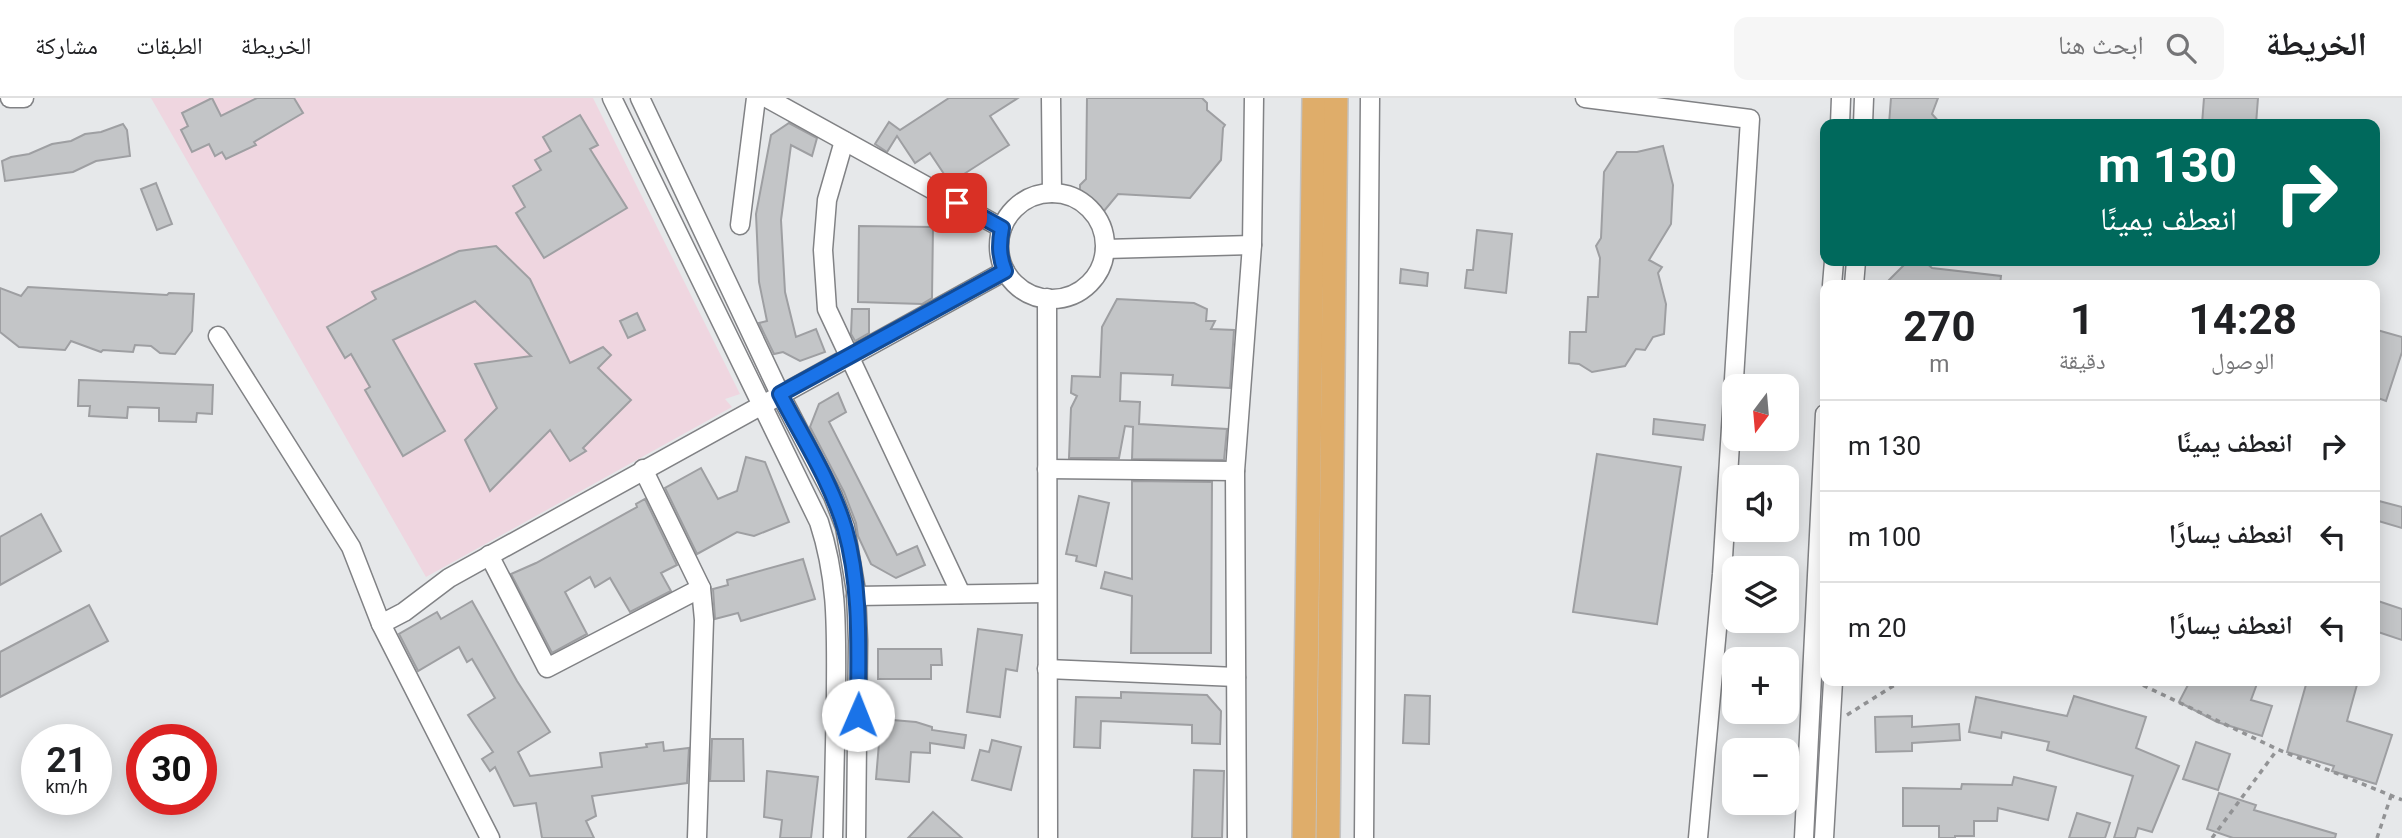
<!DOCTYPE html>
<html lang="ar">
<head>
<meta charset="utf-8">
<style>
  :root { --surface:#fff; --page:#f6f6f6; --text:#202124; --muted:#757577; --line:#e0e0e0 }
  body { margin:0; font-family:Roboto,"Noto Naskh Arabic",sans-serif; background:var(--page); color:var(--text); direction:rtl; height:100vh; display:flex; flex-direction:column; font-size:26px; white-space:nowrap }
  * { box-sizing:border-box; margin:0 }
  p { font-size:23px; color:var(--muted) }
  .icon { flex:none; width:38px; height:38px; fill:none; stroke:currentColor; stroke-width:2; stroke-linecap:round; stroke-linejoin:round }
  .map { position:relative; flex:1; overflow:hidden; direction:ltr }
  .sheet { position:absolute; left:1820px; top:182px; width:560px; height:406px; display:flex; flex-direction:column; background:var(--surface); border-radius:14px; box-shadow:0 4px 18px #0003; direction:rtl }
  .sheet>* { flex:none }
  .banner { position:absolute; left:1820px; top:21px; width:560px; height:147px; border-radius:14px; box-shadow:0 4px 18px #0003; direction:rtl; background:#00695c; color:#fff; overflow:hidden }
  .needle { width:46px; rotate:196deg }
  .tools { position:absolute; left:1722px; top:276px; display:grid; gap:14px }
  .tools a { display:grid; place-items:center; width:77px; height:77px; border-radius:14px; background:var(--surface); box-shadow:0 4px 18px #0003; font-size:35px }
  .speed { position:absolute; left:21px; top:626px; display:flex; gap:14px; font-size:35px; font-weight:700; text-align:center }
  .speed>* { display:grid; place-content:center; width:91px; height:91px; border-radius:50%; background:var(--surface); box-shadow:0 4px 18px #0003; line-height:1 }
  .speed small { font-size:18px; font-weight:400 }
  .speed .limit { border:10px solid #d22; background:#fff; color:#111 }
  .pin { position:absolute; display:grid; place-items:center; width:60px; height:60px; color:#fff; margin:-30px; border-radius:14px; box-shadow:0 4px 10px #0006 }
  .me { position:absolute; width:77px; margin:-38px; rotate:1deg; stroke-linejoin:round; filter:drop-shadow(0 0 5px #0008) }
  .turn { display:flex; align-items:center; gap:24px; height:147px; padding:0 28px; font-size:32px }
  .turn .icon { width:91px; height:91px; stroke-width:2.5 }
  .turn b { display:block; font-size:49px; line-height:60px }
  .eta { display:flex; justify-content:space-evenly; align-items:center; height:119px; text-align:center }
  .eta b { font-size:42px; font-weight:700; line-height:49px }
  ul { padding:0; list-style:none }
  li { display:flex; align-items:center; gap:21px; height:91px; padding:0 28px; border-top:2px solid var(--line) }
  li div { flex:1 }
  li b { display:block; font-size:26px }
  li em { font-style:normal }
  header { display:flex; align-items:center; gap:42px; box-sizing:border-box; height:98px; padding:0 35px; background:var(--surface); border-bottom:2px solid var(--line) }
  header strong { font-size:33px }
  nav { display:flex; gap:38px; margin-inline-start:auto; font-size:24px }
  .search { width:490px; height:63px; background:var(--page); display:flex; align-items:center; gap:18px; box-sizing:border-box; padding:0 24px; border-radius:14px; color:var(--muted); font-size:26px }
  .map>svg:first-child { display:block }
  .education { fill:#efd6e0 }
  .building { fill:#c3c5c7; stroke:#9e9fa2; stroke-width:2 }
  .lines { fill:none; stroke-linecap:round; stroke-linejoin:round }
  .minor-casing { stroke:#818285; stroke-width:21 }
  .major-casing { stroke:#c3c3c4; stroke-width:26 }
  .path { stroke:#929395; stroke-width:3.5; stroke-dasharray:5 5; stroke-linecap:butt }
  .minor { stroke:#fff; stroke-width:18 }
  .major { stroke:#dfad6a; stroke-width:23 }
  .route-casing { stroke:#114b97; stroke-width:18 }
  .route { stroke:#1a73e8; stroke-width:12 }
</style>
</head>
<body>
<header>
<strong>الخريطة</strong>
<div class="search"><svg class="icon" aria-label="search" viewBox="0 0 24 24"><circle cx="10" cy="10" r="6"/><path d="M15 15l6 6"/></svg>ابحث هنا</div>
<nav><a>الخريطة</a><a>الطبقات</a><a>مشاركة</a></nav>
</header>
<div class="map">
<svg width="2402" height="740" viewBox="0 0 2402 740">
  <rect width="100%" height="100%" fill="#e6e8ea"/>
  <!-- education -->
  <path class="education" d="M151,0H593L740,296L725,301L732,309L426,479Z"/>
  <!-- building -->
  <g class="building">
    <path d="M212,0L221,18L257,0H294L303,15L254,44L256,47L226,61L222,54L215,58L209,46L192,54L181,32L188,28L182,15Z"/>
    <path d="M949,0H1018L990,18L1009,47L950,85L930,55L915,65L897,38L887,54L875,46L889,24L900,32Z"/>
    <path d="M1087,0H1202L1207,5V12L1225,27L1223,30L1221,62L1190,100L1118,96L1099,119L1080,103V87L1086,81Z"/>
    <path d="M1891,0H1938L1932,16L1941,26H1889Z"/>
    <path d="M2204,0H2258L2256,26H2202Z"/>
    <path d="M580,17L598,47L590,51L627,110L544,160L516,115L525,109L513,88L541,72L535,62L551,53L543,39Z"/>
    <path d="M789,25L817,40L812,58L791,47L781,122L785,194L796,239L816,231L825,254L800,263L783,254L774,256L759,225L767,223L759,184L756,116L771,37Z"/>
    <path d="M123,26L127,32L130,58L96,63L73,74L5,83L2,63L11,59L29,56L52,46L71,43L85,36L101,34Z"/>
    <path d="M1663,48L1673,87L1671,126L1649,162L1662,169L1658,175L1666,206L1664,236L1653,239L1645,252L1636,251L1625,268L1592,274L1579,266L1569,265L1570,234H1586L1588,199H1598L1600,160L1596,148L1601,140L1604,74L1617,54H1637Z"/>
    <path d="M156,85L172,126L157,132L141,91Z"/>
    <path d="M859,128L933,129L932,200L922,206L858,204Z"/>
    <path d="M1477,132L1512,136L1506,195L1465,190L1467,172H1473Z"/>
    <path d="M496,148L530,181L570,265L603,249L611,257L598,270L631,302L583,350L586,353L570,363L550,332L490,393L465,342L497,310L475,266L531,258L475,203L393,242L445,333L403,358L365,292L370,289L351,256L345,260L327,229L376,201L372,194L459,153Z"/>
    <path d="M1908,163H1924L1932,170L2001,178L2000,187H1884Z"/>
    <path d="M1401,171L1428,175L1427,188L1400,185Z"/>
    <path d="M28,189L167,197L169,195L194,196L192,233L175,256L160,255L151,248L135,247L133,254L103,252L101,254L71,243L65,252L19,249L0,234V190L21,198Z"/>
    <path d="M1117,201L1194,205L1207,211L1206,223H1215L1211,231L1234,232L1230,290L1172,287L1173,277L1121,275L1120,303L1140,304L1139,326L1227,331L1224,362L1132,361L1133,329L1125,328L1119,360H1069L1071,310L1077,298L1071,295L1072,278L1100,279L1102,229Z"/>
    <path d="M852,211H869V235L855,243L851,236Z"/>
    <path d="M637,215L645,232L628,240L620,223Z"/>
    <path d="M2377,232L2402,239V254L2386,303L2375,299V241Z"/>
    <path d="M79,282L213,287L212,316L197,315L196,324L159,323V310L128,309L127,320L89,318L90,308H78Z"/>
    <path d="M838,295L846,314L829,324L897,457L917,448L925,467L896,480L871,466L858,438L856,425L844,394L810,329L819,306Z"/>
    <path d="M1654,321L1705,327L1703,342L1653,336Z"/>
    <path d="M1597,356L1681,369L1657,526L1573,514Z"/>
    <path d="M746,359L765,364L789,424L754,438L737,434L697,456L665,390L701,370L718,401L737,393Z"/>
    <path d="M1132,383L1212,384L1211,555H1131L1132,498L1101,490L1105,474L1132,481Z"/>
    <path d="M1079,398L1109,405L1096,468L1076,463L1077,458L1066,456Z"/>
    <path d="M645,401L677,467L661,475L671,493L630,514L610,480L595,489L590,479L565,494L587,536L552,555L511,476L536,465L637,409L636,406Z"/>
    <path d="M2379,403L2402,409V430L2375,422Z"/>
    <path d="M41,416L61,453L0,487V439Z"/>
    <path d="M803,461L815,501L741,523L738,515L715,521L713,491L728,487L727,482Z"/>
    <path d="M2375,502L2402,511V542L2375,533Z"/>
    <path d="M472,503L517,583L550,634L518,654L530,678L602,669L600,655L647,649L646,646L663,644L664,653L689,650L687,685L592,698L596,718L586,723L594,740H542L536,705L514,708L495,669L490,673L482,661L493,654L468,617L495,600L472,561L467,564L459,549L418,573L399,536L437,514L441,521Z"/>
    <path d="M89,507L108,543L0,599V554Z"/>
    <path d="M978,531L1022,537L1017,573L1006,571L1000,619L967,614Z"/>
    <path d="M878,551H941L942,567H931V581H878Z"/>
    <path d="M2190,583H2258L2251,602L2272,608L2262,638L2217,624L2179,604Z"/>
    <path d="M2307,583H2358L2347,623L2392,637L2376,686L2332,673L2334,668L2287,654Z"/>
    <path d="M1121,594L1207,597L1221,613L1220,646L1192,645V627L1101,623L1100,650L1074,649L1076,599L1121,600Z"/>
    <path d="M1405,597L1430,598L1429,646L1403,645Z"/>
    <path d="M2074,598L2146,619L2136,650L2179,668L2152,734L2138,730L2135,740H2114L2133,678L2047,652L2049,644L2002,634L2001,640L1969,634L1976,599L2067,618Z"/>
    <path d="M1912,618V629L1959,626L1960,642L1912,645V653L1876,654L1875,619Z"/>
    <path d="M881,621L916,624L932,629V632L966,637L964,650L930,645V655L911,654L909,684L876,681Z"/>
    <path d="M712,641H743L744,683H710Z"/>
    <path d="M992,642L1021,649L1011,692L972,682L980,652L989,654Z"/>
    <path d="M2196,644L2230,656L2218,692L2183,681Z"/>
    <path d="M1194,672L1224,673L1222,740H1192Z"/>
    <path d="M767,673L818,679L811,740H780L782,722L764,719Z"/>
    <path d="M2014,679L2056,689L2048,722L1998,710L1997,723H1974V738H1955V740H1939V728H1903V690L1961,691L1962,686L2012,687Z"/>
    <path d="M2219,695L2256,707L2254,712L2336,736L2335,740H2233L2207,731Z"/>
    <path d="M933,714L962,740H908Z"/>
    <path d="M2077,715L2110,725L2105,740H2069Z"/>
  </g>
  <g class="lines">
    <!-- minor casing -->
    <g class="minor-casing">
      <g id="minor">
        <path d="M10,0H24"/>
        <path d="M612,0L819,424C839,485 836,537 836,600C835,647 834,693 833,740"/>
        <path d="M640,0L780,296L833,398L845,429L856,493L858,543L856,740"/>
        <path d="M767,0L1002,130"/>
        <path d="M1051,0L1052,95"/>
        <path d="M1585,0L1750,21L1722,476L1698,740"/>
        <path d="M1840,26L1841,0"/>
        <path d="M1863,26L1864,0"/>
        <path d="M844,43L827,102L823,152L827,211L961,496"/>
        <circle cx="1052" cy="148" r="53"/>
        <path d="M740,127L756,0"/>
        <path d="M1105,151L1252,147"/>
        <path d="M1832,187L1834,163"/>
        <path d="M1854,187L1856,163"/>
        <path d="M1047,200L1048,740"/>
        <path d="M218,238L351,449L381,526"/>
        <path d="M643,371L701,490L704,522L697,740"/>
        <path d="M1047,371L1235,373"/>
        <path d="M489,457L547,570L701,490"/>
        <path d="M856,498L1047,495"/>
        <path d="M1047,571L1236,579"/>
        <path d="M490,740L381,526L404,514L449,480L1005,173"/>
        <path d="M1237,740L1235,373L1252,147L1254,0"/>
        <path d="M1364,740L1370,0"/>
        <path d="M1804,740L1825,316"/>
        <path d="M1824,740L1833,583"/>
      </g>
    </g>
    <!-- major casing -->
    <g class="major-casing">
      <g id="major">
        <path d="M1304,740L1314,0"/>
        <path d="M1328,740L1336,0"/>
      </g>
    </g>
    <!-- path -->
    <g class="path">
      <path d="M2134,583L2277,651L2402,702"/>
      <path d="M1847,617L1901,583"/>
      <path d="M2212,740L2277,652"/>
      <path d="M2377,740L2391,698"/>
    </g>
    <!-- minor -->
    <use href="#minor" class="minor"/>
    <!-- major -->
    <use href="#major" class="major"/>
  </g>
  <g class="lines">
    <!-- route casing -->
    <g class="route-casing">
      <path id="route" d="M858,617C858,555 862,491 845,431C831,383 802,339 780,296L1005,173C999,158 999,146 1002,130L957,105"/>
    </g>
    <!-- route -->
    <use href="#route" class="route"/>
  </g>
</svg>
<div class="tools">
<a><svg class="needle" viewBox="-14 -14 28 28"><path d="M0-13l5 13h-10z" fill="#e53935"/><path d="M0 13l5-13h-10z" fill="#757577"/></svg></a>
<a><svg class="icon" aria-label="sound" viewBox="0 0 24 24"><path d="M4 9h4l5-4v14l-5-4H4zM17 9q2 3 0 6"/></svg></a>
<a><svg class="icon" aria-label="layers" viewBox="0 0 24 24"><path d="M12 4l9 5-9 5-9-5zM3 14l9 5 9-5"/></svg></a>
<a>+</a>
<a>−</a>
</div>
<div class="speed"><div>21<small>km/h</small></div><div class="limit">30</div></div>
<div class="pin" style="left:957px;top:105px;background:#d93025"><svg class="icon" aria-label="arrive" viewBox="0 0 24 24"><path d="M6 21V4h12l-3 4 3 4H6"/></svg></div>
<svg class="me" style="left:858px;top:617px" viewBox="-20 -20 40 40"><circle r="19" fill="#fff"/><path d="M0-13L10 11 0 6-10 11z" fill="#1a73e8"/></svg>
<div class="banner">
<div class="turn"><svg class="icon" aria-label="right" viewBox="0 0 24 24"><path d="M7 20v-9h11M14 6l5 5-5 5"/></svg><div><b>130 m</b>انعطف يمينًا</div></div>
</div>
<section class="sheet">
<div class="eta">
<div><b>14:28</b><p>الوصول</p></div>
<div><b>1</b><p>دقيقة</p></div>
<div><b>270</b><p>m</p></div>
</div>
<ul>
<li><svg class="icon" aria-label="right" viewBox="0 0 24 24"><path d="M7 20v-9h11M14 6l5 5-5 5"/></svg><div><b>انعطف يمينًا</b></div><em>130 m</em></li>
<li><svg class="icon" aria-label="left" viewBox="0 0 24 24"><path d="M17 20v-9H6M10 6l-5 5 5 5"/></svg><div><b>انعطف يسارًا</b></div><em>100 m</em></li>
<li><svg class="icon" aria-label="left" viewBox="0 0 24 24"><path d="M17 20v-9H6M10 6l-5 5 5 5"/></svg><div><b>انعطف يسارًا</b></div><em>20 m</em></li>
</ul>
</section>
</div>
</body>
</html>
